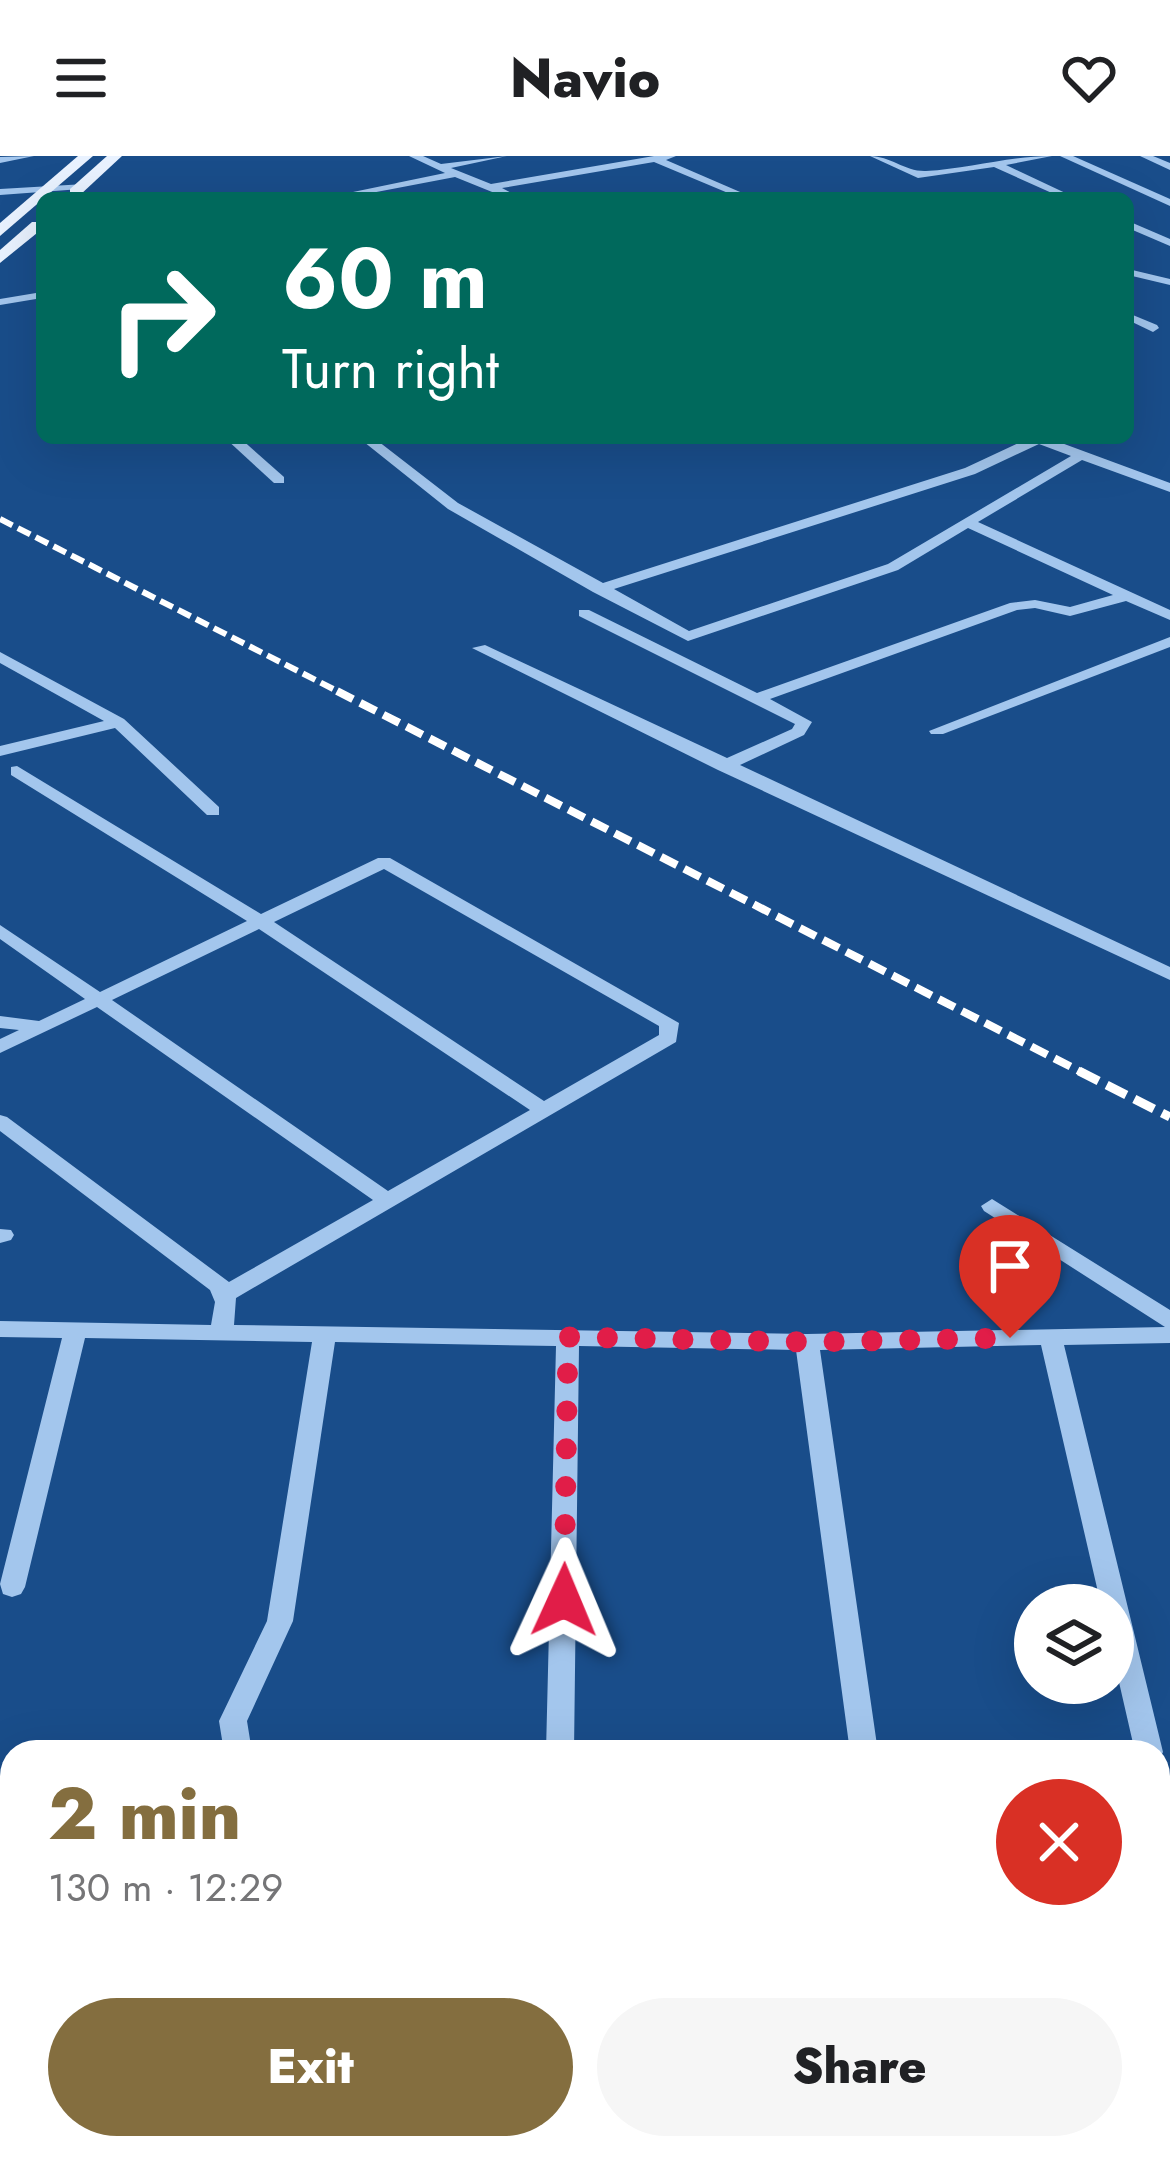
<!DOCTYPE html>
<html lang="en">
<head>
<meta charset="utf-8">
<style>
  :root { --surface:#fff; --page:#f6f6f6; --text:#202124; --muted:#757577; --accent:#846e3f }
  body { margin:0; font-family:Jost,sans-serif; background:var(--page); color:var(--text); height:100vh; display:flex; flex-direction:column; font-size:45px; white-space:nowrap }
  * { box-sizing:border-box; margin:0 }
  p { font-size:39px; color:var(--muted) }
  .icon { flex:none; width:66px; height:66px; fill:none; stroke:currentColor; stroke-width:2; stroke-linecap:round; stroke-linejoin:round }
  .map { position:relative; flex:1; overflow:hidden }
  .side { position:absolute; left:0px; top:1584px; width:1170px; height:420px; display:flex; flex-direction:column; background:var(--surface); border-radius:36px 36px 0 0; box-shadow:0 12px 48px #0002 }
  .side>* { flex:none }
  .guide { position:absolute; left:36px; top:36px; width:1098px; height:252px; border-radius:18px; box-shadow:0 12px 48px #0002; background:#00695c; color:#fff; overflow:hidden }
  .tools { position:absolute; left:1014px; top:1428px; display:grid; gap:24px }
  .tools a { display:grid; place-items:center; width:120px; height:120px; border-radius:50%; background:var(--surface); box-shadow:0 12px 48px #0002; font-size:60px }
  .pin { position:absolute; display:grid; place-items:center; width:102px; height:102px; color:#fff; margin:-123px -51px; border-radius:50% 50% 50% 0; rotate:-45deg; box-shadow:0 0 12px #0007 }
  .pin .icon { rotate:45deg }
  .me { position:absolute; width:132px; margin:-66px; rotate:1deg; stroke-linejoin:round; filter:drop-shadow(0 0 9px #0008) }
  .turn { display:flex; align-items:center; gap:42px; height:252px; padding:0 48px; font-size:54px }
  .turn .icon { width:156px; height:156px; stroke-width:2.5 }
  .turn b { display:block; font-size:84px; line-height:102px }
  .round { display:grid; place-items:center; flex:none; width:126px; height:126px; border-radius:63px; background:var(--page) }
  .summary { display:flex; align-items:center; justify-content:space-between; height:204px; padding:0 48px }
  h1 { font-size:72px; font-weight:800; line-height:90px; color:var(--accent) }
  .action { display:flex; gap:24px; margin-top:auto; padding:24px 48px }
  .action a { flex:1; height:138px; border-radius:72px; background:var(--accent); color:#fff; font-size:48px; font-weight:800; line-height:138px; text-align:center }
  .action a+a { background:var(--page); color:var(--text) }
  header { display:flex; justify-content:space-between; align-items:center; height:156px; padding:0 48px; background:var(--surface); font-size:54px; font-weight:800 }
  .map>svg:first-child { display:block }
  .lines { fill:none; stroke-linecap:round; stroke-linejoin:round }
  .minor { fill:#a3c6ed; fill-rule:evenodd }
  .major { fill:#e9f2ff; fill-rule:evenodd }
  .rail-far2 { stroke:#fff; stroke-width:6; stroke-dasharray:14 6; stroke-linecap:butt }
  .rail-far1 { stroke:#fff; stroke-width:8; stroke-dasharray:18 8; stroke-linecap:butt }
  .rail { stroke:#fff; stroke-width:9; stroke-dasharray:22 9; stroke-linecap:butt }
  .route { stroke:#e11d48; stroke-width:21; stroke-dasharray:0 37.8 }
</style>
</head>
<body>
<header><svg class="icon" aria-label="menu" viewBox="0 0 24 24"><path d="M4 6h16M4 12h16M4 18h16"/></svg>Navio<svg class="icon" aria-label="heart" viewBox="0 0 24 24"><path d="M12 20l-8-8c-3-5 5-10 8-4 3-6 11-1 8 4z"/></svg></header>
<div class="map">
<svg width="1170" height="2004" viewBox="0 0 1170 2004">
  <rect width="100%" height="100%" fill="#194d8a"/>
  <g class="lines">
    <!-- minor -->
    <g class="minor">
      <path d="M34,0L0,7V1Z"/>
      <path d="M409,0H423L441,8L507,0L451,12L491,28L654,0H676L666,4L754,42H740L654,6L502,32L521,42H507L455,21L345,42H324L445,17Z"/>
      <path d="M870,0C890,0 906,16 926,15C968,13 1009,0 1052,0L1006,9L1076,42H1063L994,11L918,22Z"/>
      <path d="M1060,0H1073L1170,43V50Z"/>
      <path d="M1140,0H1153L1170,7V14Z"/>
      <path d="M85,28L81,33L0,39V33Z"/>
      <path d="M1128,65L1170,83V90L1128,72Z"/>
      <path d="M1128,113L1170,123V129L1128,119Z"/>
      <path d="M42,136V142L0,149V143Z"/>
      <path d="M1128,157L1157,169L1159,172L1153,176L1128,164Z"/>
      <path d="M225,282H240L284,321V327H274Z"/>
      <path d="M359,282H374L458,347L603,427L965,312L1029,282H1048L1170,327V336L1082,304L978,366L1170,454V464L1126,445L1070,460L1035,452L1017,454L770,543L812,566L804,579L740,609L1170,811V824L718,614L472,492L485,489L727,602L792,573L795,568L579,460V454H589L757,537L1010,447L1035,444L1070,451L1113,439L968,372L898,414L688,485L593,436L448,353ZM1039,288L1071,300L888,408L689,475L614,433L975,318Z"/>
      <path d="M1170,481V491L943,578H931L929,575Z"/>
      <path d="M0,496L124,563L219,651V659H207L115,572L0,600V590L104,565L0,507Z"/>
      <path d="M17,610L261,758L378,702H390L679,867L676,886L236,1142L234,1169L807,1178L1165,1171L984,1055L981,1050L992,1043L1170,1154V1187L1064,1189L1163,1596L1159,1604L1158,1596H1135L1113,1500V1449H1101L1041,1189L820,1194L878,1596H850L796,1194L579,1190L574,1596H546L556,1190L335,1186L293,1465L247,1565L252,1596H224L219,1565L267,1465L312,1186L85,1182L25,1431L21,1438L12,1441L3,1438L0,1428L62,1182L0,1181V1165L211,1169L215,1146L210,1134L0,975V959L7,961L229,1126L373,1044L97,851L0,897V883L19,874L0,872V860L39,865L85,843L0,783V769L100,836L247,765L11,619V611ZM384,713L659,870V879L544,945L274,766ZM259,773L530,954L388,1035L112,844Z"/>
      <path d="M0,1073L11,1074L14,1079L11,1084L0,1087Z"/>
      <rect x="1158" y="1668" width="12" height="24"/>
      <path d="M1158,1986L1169,2004H1132L1126,1992H1158Z"/>
      <path d="M761,1992H798L804,2004H767Z"/>
    </g>
    <!-- major -->
    <g class="major">
      <path d="M78,0H93L0,80V67Z"/>
      <path d="M107,0H122L80,39H70V33Z"/>
      <path d="M32,66H42V73L0,107V94Z"/>
    </g>
    <!-- rail-far2 -->
    <path class="rail-far2" d="M0,363L343,538"/>
    <!-- rail-far1 -->
    <path class="rail-far1" d="M337,535L1085,918"/>
    <!-- rail -->
    <path class="rail" d="M1079,915L1170,961"/>
  </g>
  <g class="lines">
    <!-- route -->
    <path class="route" d="M564,1444L568,1181L807,1186L1010,1182"/>
  </g>
</svg>
<div class="tools">
<a><svg class="icon" aria-label="layers" viewBox="0 0 24 24"><path d="M12 4l9 5-9 5-9-5zM3 14l9 5 9-5"/></svg></a>
</div>
<div class="pin" style="left:1010px;top:1182px;background:#d93025"><svg class="icon" aria-label="arrive" viewBox="0 0 24 24"><path d="M6 21V4h12l-3 4 3 4H6"/></svg></div>
<svg class="me" style="left:564px;top:1444px" viewBox="-20 -20 40 40"><path d="M0-17L14 15 0 8-14 15z" fill="#e11d48" stroke="#fff" stroke-width="4"/></svg>
<div class="guide">
<div class="turn"><svg class="icon" aria-label="right" viewBox="0 0 24 24"><path d="M7 20v-9h11M14 6l5 5-5 5"/></svg><div><b>60 m</b>Turn right</div></div>
</div>
<section class="side">
<div class="summary"><div><h1>2 min</h1><p>130 m · 12:29</p></div><a class="round" style="background:#d93025;color:#fff"><svg class="icon" aria-label="close" viewBox="0 0 24 24"><path d="M6 6l12 12M18 6L6 18"/></svg></a></div>
<div class="action"><a>Exit</a><a>Share</a></div>
</section>
</div>
</body>
</html>
